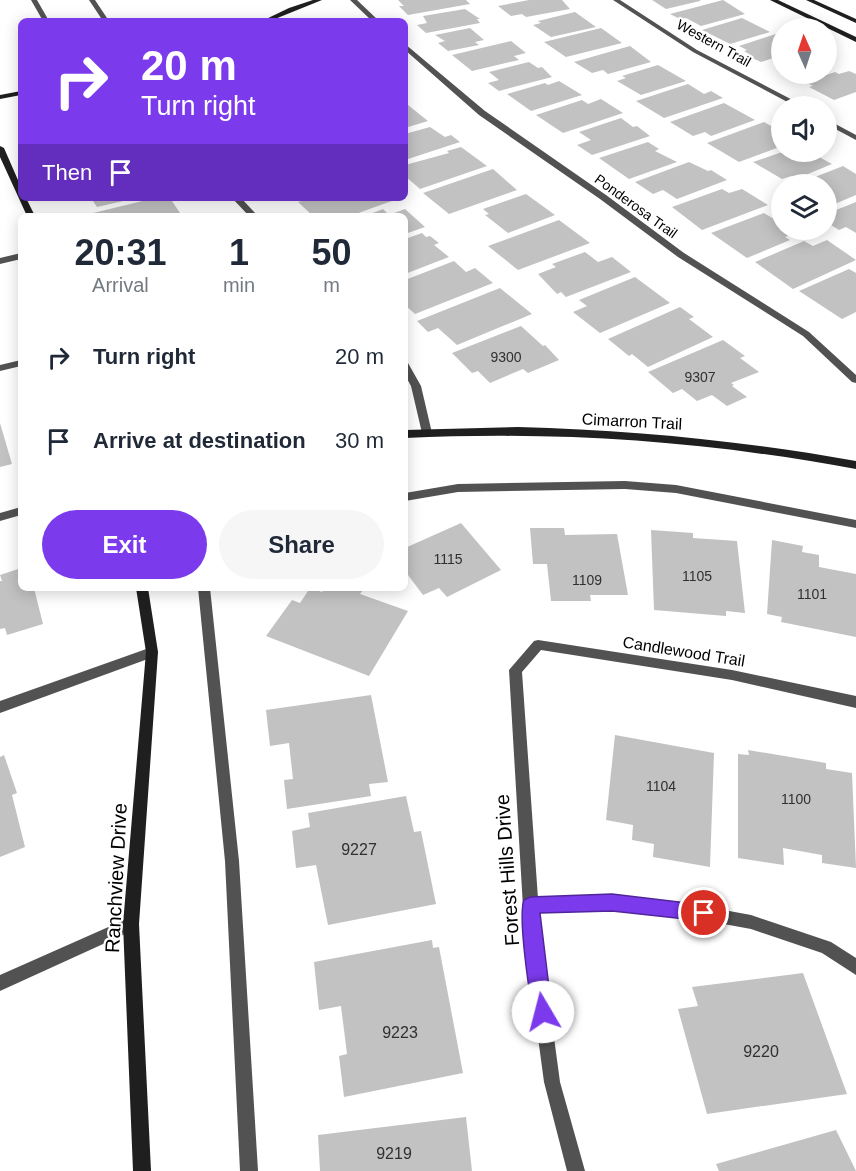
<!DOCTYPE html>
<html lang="en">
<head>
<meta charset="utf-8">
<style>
  :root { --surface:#fff; --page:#f6f6f7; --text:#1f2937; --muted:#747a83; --accent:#7c3aed }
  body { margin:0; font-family:Arial,sans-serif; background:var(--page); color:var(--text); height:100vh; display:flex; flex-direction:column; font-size:22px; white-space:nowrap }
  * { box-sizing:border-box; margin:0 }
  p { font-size:20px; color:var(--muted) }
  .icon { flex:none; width:33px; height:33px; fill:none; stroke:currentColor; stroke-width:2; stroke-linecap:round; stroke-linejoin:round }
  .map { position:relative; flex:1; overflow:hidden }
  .side { position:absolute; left:18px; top:213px; width:390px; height:378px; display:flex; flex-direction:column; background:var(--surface); border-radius:9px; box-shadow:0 3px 15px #0003 }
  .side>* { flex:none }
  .guide { position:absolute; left:18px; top:18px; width:390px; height:183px; border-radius:9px; box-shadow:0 3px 15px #0003; background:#7c3aed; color:#fff; overflow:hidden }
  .needle { width:39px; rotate:357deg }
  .tools { position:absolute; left:771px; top:18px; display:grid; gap:12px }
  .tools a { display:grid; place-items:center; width:66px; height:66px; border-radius:50%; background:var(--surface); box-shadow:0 3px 15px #0003; font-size:30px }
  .pin { position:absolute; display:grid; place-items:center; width:51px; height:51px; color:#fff; margin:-26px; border:3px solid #fff; border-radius:50%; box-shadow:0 2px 6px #0007 }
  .me { position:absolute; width:66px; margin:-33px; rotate:352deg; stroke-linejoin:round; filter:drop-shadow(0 0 4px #0008) }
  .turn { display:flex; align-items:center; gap:21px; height:126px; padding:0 24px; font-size:27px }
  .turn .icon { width:78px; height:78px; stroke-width:2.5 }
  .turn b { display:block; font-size:42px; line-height:51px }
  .then { display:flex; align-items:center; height:57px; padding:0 24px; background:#0003; gap:12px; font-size:22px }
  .eta { display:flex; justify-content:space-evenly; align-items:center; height:102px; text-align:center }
  .eta b { font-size:36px; font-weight:600; line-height:42px }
  .cta { display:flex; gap:12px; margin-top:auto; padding:12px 24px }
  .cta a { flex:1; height:69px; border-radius:36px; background:var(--accent); color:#fff; font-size:24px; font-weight:600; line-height:69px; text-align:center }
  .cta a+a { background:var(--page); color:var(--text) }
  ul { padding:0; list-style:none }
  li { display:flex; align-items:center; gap:18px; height:84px; padding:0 24px }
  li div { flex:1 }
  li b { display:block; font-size:22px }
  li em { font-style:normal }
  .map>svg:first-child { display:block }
  .building { fill:#c2c2c2 }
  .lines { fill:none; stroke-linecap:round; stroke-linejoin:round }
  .lane { fill:#525252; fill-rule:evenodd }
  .street { fill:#525252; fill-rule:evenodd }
  .secondary { fill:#1f1f1f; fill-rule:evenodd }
  .route { fill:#7c3aed; stroke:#51269a; stroke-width:1.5 }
  .labels { text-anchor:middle; stroke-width:4.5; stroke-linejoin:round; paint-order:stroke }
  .far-street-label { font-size:14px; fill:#000; stroke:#fff }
  .number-label { font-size:14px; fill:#303030 }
  .street-label { font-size:16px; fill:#000; stroke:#fff }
  .near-number-label { font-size:16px; fill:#303030 }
  .near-street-label { font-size:20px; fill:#000; stroke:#fff }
</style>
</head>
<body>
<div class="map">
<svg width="856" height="1171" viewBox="0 0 856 1171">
  <rect width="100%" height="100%" fill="#fff"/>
  <!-- building -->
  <g class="building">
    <path d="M398,0H466L470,4L408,15L399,6H404Z"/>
    <path d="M529,0H562L570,9L526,17L522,14L511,16L498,6Z"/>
    <path d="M652,0H700V1L666,9Z"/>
    <path d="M723,0L745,14L701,26L686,18L680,19L670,14Z"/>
    <path d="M465,9L480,19H477L480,23L426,33L417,25L427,23L423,16Z"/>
    <path d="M575,12L596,27L551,37L533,25L541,23L538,21Z"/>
    <path d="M742,18L770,32L730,44L702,30Z"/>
    <path d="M470,28L484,40L475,42L479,45L448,51L438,43L445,41L435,35Z"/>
    <path d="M601,28L622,43L566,57L544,42Z"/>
    <path d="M782,32V55L761,62L746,55L749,54L744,51L747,50L739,46Z"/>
    <path d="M511,41L526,53L514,56L519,60L472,71L452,55Z"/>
    <path d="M630,46L651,62L608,74L603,70L592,73L574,62Z"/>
    <path d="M529,62L538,68L542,67L552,77L499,91L488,83L499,80L489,72Z"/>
    <path d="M658,65L686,81L641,95L617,81L626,78L622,76Z"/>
    <path d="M849,71L856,74V92L834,100L809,87L813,86L805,82L835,72L839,74Z"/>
    <path d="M782,74H815L796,81Z"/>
    <path d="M559,81L582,95L531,111L507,94L545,83L548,85Z"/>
    <path d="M688,84L704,94L711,91L723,98L664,118L636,101Z"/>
    <path d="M601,99L623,113L563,133L536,115L582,100L588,104Z"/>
    <path d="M724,103L755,120L711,136L705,132L693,136L670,122Z"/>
    <path d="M405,105H408L428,121L405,128Z"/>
    <path d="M621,118L633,127L637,126L650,136L592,155L577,145L591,140L579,132Z"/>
    <path d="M764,122L782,132V146L739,162L707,143Z"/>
    <path d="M430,127L445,137L451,135L460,142L405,160V134Z"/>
    <path d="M648,142L659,149L655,151L677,162L629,179L599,158Z"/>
    <path d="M461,147L487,166L420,189L405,176V165L449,153L447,151Z"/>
    <path d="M782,152H810L832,164L796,179L791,176L782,179L753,162Z"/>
    <path d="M689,162L708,171L711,170L727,180L677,199L663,190L653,194L635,182Z"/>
    <path d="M843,166L856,174V195L830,206L826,204V184H797Z"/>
    <path d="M493,169L517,190L449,214L423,193Z"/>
    <path d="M722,189L729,193L742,189L768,205L702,230L672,207Z"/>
    <path d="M526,194L555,215L508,233L485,215L489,214L483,209Z"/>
    <path d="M91,198H131L132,199L97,207Z"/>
    <path d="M155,198H170L182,216H90L89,214Z"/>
    <path d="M313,198L314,199L400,198L350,216H313L298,202Z"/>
    <path d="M856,202V233L846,227L839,230L826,222L831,218L826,214Z"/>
    <path d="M383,209L389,215L405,209L425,227L405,234V216H365Z"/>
    <path d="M764,213L782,224V230H790L795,233L785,237L790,240L747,258L711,233Z"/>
    <path d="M559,220L590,243L518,270L488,246Z"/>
    <path d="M422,233L426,237L430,236L439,243L434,245L449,257L405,274V239Z"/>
    <path d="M827,240L856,260L793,289L755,262L804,241L813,246Z"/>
    <path d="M585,252L598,262L612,257L631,272L566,297L561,292L557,294L538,274L556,267L552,264Z"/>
    <path d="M454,261L466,272L475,268L493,283L415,314L405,305V280Z"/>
    <path d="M849,269L856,273V312L842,319L799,291Z"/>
    <path d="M635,277L670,303L600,333L573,312L587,306L579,300Z"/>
    <path d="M500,288L532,314L457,345L438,328L428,332L417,321Z"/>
    <path d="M680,307L694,317L689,319L713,337L648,367L632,354L629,356L608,339Z"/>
    <path d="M521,326L543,346L545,345L559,360L528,373L523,369L490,383L478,371L472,373L452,353Z"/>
    <path d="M723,340L745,356L740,358L759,372L731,383L734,385L732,386L747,397L727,406L712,395L697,401L682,389L673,393L648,372Z"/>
    <path d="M0,423L12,464L0,467Z"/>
    <path d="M461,523L501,570L447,597L439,588L423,595L405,571V548Z"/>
    <path d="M530,528H564L565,535L617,534L628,595H590L591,601H551L547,564H533Z"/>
    <path d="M651,530L693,533V538L737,541L745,613L726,611V616L654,610Z"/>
    <path d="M772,540L803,546L802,552L819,555V567L856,574V637L781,622L782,617L767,614Z"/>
    <path d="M21,568V588H34L43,624L7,635L5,628L0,629V581H2L0,575Z"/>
    <path d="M310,588L322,592L325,588H358L363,590L360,594L408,611L369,676L266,636L292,600L300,603Z"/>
    <path d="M371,695L388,782L369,784L371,796L287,809L284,780L293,779L289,743L270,746L266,710Z"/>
    <path d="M615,735L714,753L710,867L653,857L654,844L632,840L633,825L606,820Z"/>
    <path d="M748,750L826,763V769L852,773L856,868L822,863V855L783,848L784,865L738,858V754L749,755Z"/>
    <path d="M4,755L17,793L12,795L25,847L0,857V757Z"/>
    <path d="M406,796L414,832L421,831L436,904L328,925L316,865L296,868L292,831L310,827L308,813Z"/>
    <path d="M432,940L433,948L439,947L463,1073L344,1097L339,1056L347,1054L341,1006L319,1010L314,962Z"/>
    <path d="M803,973L847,1094L707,1114L678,1009L698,1006L692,987Z"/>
    <path d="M466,1117L472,1171H320L318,1135Z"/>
    <path d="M836,1130L856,1171H719L716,1164Z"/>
  </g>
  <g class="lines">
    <!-- lane -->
    <g class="lane">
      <path d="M31,0H37L49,21H43Z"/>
      <path d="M89,0H95L109,21H103Z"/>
      <path d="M21,360V366L0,371V365Z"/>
      <path d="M625,481L676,485L856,520V528L676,493L625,489L458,492L405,501V493L458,484Z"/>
      <path d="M198,588H210L239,861L258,1171H240L225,861Z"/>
      <path d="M152,647L156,648L158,652L156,656L0,713V701Z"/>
      <path d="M612,896L680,902L751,915L831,942L856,958V975L822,953L751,929L680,916L612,910L530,912L525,910L522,905L525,900L530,898Z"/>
    </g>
    <!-- street -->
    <g class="street">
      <path d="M350,0H357L379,21H372Z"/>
      <path d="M613,0H620L697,50L804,106H795L693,52Z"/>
      <path d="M405,44L485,111L606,195L684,253L809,332L856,375V383L852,382L803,336L678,257L600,199L479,115L405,50Z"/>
      <path d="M826,119L856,135V140L826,124Z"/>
      <path d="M232,198H241L258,216H249Z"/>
      <path d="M21,253V259L0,264V258Z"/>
      <path d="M405,362L408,363L421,386L432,433L431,435L427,437L422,433L411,386L405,375Z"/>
      <path d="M21,507V515L0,521V513Z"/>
      <path d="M538,640L732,670L856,696V708L732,680L541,650L522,672L541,941L560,1082L585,1171H567L544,1082L525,941L509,670L534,641Z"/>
      <path d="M131,917L136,919L139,924L136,929L0,991V975Z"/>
    </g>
    <!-- secondary -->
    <g class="secondary">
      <path d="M313,0H322L270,21H262L289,8Z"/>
      <path d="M770,0H778L856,37V42Z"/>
      <path d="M806,0H814L856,19V23Z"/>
      <path d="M21,91V95L0,99V95Z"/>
      <path d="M0,146L4,148L21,187V198H26L35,216H27L0,157Z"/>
      <path d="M518,427C632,430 744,441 856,461V469C704,441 560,431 405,438V430Z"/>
      <path d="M136,588H148L158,652L139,924L151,1171H133L123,924L146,652Z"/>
    </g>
  </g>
  <!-- route -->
  <path class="route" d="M612,894L704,905L710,907L712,913L710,919L704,921L612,911L540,913L552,1012L549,1018L543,1021L536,1018C529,1001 518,915 524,900L530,897Z"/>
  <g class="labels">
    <!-- far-street labels -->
    <g class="far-street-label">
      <text transform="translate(714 43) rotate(29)" y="5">Western Trail</text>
      <text transform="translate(636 206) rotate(36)" y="5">Ponderosa Trail</text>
    </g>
    <!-- number labels -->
    <g class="number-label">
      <text x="506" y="362">9300</text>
      <text x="700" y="382">9307</text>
      <text x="448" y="564">1115</text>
      <text x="697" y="581">1105</text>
      <text x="587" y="585">1109</text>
      <text x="812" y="599">1101</text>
      <text x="661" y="791">1104</text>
      <text x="796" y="804">1100</text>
    </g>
    <!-- street labels -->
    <g class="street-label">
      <text transform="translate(632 421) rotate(3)" y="6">Cimarron Trail</text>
      <text transform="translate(684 651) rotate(9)" y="6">Candlewood Trail</text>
    </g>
    <!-- near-number labels -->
    <g class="near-number-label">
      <text x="359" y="855">9227</text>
      <text x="400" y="1038">9223</text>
      <text x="761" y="1057">9220</text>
      <text x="394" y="1159">9219</text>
    </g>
    <!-- near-street labels -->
    <g class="near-street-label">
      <text transform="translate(507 870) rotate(-94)" y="7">Forest Hills Drive</text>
      <text transform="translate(116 878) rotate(-87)" y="7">Ranchview Drive</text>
    </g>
  </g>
</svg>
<div class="tools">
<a><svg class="needle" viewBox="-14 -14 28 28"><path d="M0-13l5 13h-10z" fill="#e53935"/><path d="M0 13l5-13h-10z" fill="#747a83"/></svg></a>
<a><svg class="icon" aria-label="sound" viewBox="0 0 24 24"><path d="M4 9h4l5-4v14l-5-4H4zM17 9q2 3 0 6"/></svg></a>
<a><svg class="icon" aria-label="layers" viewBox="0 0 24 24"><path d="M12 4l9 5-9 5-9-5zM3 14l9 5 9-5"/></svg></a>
</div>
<div class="pin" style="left:704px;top:913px;background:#d93025"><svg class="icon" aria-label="arrive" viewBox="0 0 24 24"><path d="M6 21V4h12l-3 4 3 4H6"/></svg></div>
<svg class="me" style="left:543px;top:1012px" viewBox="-20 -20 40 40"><circle r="19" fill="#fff"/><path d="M0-13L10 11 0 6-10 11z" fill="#7c3aed"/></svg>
<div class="guide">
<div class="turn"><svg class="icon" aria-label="right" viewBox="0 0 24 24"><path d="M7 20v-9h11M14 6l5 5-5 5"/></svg><div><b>20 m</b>Turn right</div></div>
<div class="then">Then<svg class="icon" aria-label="arrive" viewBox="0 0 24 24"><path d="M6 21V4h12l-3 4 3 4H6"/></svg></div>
</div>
<section class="side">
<div class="eta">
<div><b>20:31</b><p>Arrival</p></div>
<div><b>1</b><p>min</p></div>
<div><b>50</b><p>m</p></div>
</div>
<ul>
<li><svg class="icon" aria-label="right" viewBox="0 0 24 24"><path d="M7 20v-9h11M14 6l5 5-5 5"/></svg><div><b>Turn right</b></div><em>20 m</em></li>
<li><svg class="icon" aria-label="arrive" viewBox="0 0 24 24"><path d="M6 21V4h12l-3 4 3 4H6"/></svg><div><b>Arrive at destination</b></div><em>30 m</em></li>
</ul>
<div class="cta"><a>Exit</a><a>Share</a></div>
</section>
</div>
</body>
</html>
